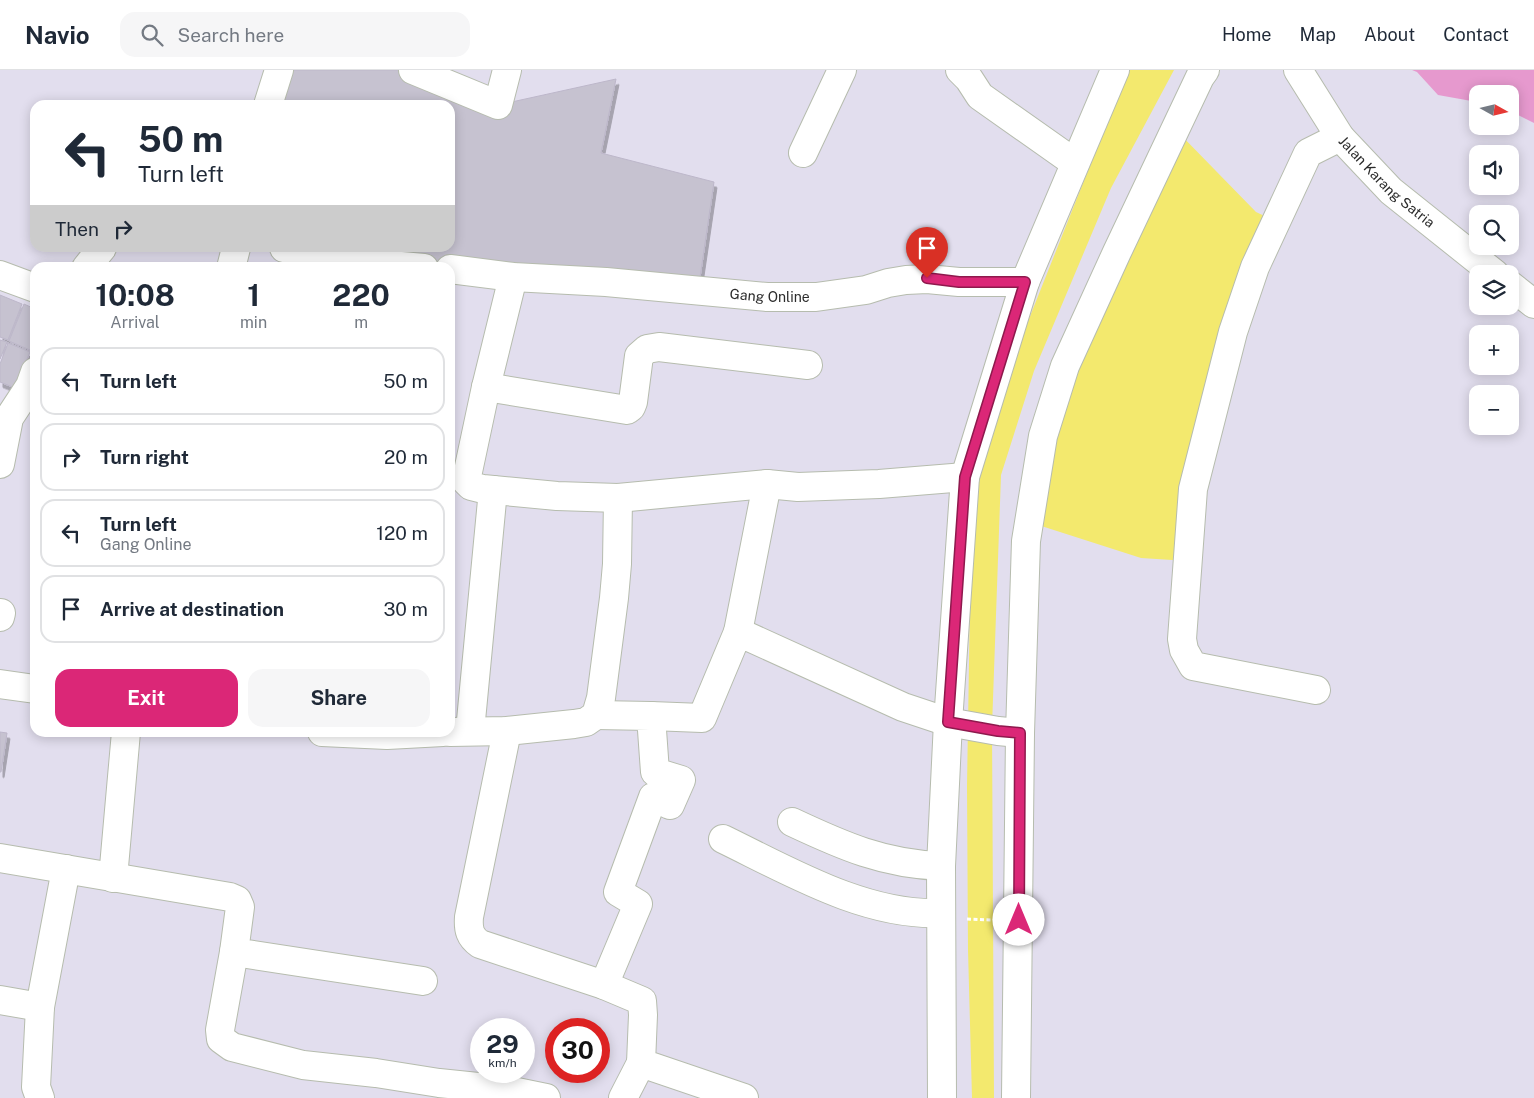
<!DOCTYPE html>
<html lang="en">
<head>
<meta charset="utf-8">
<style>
  :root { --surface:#fff; --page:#f6f6f7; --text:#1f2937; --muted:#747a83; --line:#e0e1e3; --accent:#db2777 }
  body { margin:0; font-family:"Public Sans",sans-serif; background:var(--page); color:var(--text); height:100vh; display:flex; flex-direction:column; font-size:19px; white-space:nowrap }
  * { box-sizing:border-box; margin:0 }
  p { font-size:16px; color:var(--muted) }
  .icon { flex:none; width:28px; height:28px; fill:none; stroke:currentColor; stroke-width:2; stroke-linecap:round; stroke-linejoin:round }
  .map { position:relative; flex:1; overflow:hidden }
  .details { position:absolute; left:30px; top:192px; width:425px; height:475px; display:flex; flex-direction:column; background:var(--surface); border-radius:15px; box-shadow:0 2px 12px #0003 }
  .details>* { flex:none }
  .guide { position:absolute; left:30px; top:30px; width:425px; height:152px; border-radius:15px; box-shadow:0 2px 12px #0003; background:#fff; color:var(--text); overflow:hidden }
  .needle { width:32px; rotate:98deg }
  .fabs { position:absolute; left:1469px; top:15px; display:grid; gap:10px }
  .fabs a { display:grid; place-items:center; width:50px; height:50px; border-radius:10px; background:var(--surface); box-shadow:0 2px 12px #0003; font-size:25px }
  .speed { position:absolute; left:470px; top:948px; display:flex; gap:10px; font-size:25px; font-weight:700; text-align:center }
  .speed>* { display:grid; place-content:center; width:65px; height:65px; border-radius:50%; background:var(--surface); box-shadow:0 2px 12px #0003; line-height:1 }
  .speed small { font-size:12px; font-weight:400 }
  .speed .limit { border:8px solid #d22; background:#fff; color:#111 }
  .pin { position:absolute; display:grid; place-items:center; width:42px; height:42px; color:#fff; margin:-51px -21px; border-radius:50% 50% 50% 0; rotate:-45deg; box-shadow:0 0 5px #0007 }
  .pin .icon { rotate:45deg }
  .me { position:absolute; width:55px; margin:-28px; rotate:0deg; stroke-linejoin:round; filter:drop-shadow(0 0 4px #0008) }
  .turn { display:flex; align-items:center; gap:18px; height:105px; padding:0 25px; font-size:22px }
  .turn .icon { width:65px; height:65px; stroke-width:2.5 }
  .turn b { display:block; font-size:35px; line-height:42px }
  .then { display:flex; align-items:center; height:48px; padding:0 25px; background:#0003; gap:10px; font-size:19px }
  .eta { display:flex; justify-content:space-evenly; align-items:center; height:85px; text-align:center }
  .eta b { font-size:30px; font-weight:700; line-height:35px }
  .button { display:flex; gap:10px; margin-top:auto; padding:10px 25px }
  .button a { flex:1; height:58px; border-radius:15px; background:var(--accent); color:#fff; font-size:20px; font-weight:700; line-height:58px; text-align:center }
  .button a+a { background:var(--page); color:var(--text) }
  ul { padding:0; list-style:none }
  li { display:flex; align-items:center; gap:15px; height:68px; margin:0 10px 8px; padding:0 15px; border:2px solid var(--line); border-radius:15px }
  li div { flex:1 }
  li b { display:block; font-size:19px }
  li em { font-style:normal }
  header { display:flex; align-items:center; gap:30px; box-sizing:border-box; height:70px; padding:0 25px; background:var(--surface); border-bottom:1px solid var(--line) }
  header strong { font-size:24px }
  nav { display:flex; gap:28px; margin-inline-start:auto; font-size:18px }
  .search { width:350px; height:45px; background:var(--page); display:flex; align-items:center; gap:12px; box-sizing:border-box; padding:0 18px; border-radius:15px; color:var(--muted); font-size:19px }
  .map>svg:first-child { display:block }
  .green { fill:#e699ce }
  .water { fill:#f3e96e }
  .building { fill:#c6c2d0; stroke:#bdb7ca; filter:url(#shadow) }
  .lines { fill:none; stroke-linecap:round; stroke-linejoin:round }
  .minor-casing { stroke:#b6bcae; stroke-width:30 }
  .path { stroke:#fff; stroke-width:3; stroke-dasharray:4 2.5; stroke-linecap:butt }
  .minor { stroke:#fff; stroke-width:28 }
  .route-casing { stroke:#8e194d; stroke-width:12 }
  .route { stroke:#db2777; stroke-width:9 }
  .labels { text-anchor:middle; stroke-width:4.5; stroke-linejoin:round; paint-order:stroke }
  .street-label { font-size:14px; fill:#2c2c2c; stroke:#fff }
</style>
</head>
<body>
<header>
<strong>Navio</strong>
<div class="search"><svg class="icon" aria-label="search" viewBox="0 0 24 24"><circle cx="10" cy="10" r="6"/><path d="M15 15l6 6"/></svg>Search here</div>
<nav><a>Home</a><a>Map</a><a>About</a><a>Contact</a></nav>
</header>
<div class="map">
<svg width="1534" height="1028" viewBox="0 0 1534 1028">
  <defs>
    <filter id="shadow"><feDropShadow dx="3" dy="5.5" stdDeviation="0" flood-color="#0004"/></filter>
  </defs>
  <rect width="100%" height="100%" fill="#e2deee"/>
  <!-- green -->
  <path class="green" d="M1412,0H1534V53L1510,41V24H1478L1477,32L1438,25L1417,2Z"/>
  <!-- water -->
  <g class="water">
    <path d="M1128,0H1174L1111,118L1034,301L1001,405L992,657L994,1028H972L968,880L967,716L971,471L976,400L1017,279Z"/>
    <path d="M1175,59L1256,142L1277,152L1255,197L1188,491L1141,488L1032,453L1043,366Z"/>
  </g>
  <!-- building -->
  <g class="building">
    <path d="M279,0H413L498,35L616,9L601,83L714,112L698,221L450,198L284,178H450V35H268Z"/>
    <path d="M0,225L22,234L8,270L0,267Z"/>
    <path d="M24,234L35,239V268L30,280L9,271Z"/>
    <path d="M0,270L7,272L0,289Z"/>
    <path d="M8,273L30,282L15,318L0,312V294Z"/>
    <path d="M0,662L7,663L1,702H0Z"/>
  </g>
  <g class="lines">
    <!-- minor casing -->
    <g class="minor-casing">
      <g id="minor">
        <path d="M413,0L498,35L507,0"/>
        <path d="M960,0L969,9L980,26L1075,93"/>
        <path id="s1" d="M1298,0L1340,67L1391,121L1495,204"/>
        <path d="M268,35L279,0"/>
        <path d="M803,83L842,0"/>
        <path d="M284,178L354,192L424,198"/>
        <path d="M86,198L102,178"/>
        <path d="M231,198L236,178"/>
        <path id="s2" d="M450,199L513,207L606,212L767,227H816L866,220L888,213L906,210L927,209L959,212H1025"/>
        <path d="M0,205L35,218"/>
        <path d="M513,207L486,317L466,411L471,416L483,419L557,426L618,428L767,414L798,417L879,414L965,407"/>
        <path d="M1510,215L1534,234"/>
        <path d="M486,317L627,340L631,337L633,332L639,286L647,279L659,277L808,295"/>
        <path d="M0,394L9,348L30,316L35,302"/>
        <path d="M0,547L1,543"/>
        <path d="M738,562L767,414"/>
        <path d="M0,614L35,619"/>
        <path d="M1316,620L1193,596L1184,580L1182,569L1193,419L1233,262L1255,197L1308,83L1340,67"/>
        <path d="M596,645L651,646L655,702L681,710L670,735L653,727L618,822L638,834L604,915"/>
        <path d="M651,646L702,648L738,562L903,637L948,652L998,661L1020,663"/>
        <path d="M470,661L493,420"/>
        <path d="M507,661L469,847C468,860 470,867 480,874L604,915L642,931L643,945L641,993L744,1028"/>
        <path d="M322,662L387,665L443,662"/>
        <path d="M450,662L507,661L574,654L586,652L596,645L601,628L614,528L617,494L618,428"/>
        <path d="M792,752C843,776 884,794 941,796"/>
        <path d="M723,769C789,801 865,846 940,843"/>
        <path d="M0,788L230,827L237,830L240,837L234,882L423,911"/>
        <path d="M113,808L126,662"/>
        <path d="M234,882L220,960L221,969L232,977L303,995L376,1003L439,1013L507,1020L546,1028"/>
        <path d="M0,930L40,937"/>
        <path d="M40,1028L36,1017L40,937L66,799"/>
        <path d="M623,1028L641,993"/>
        <path d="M942,1028L941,796L948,652L965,407L1025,212L1115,0"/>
        <path d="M1016,1028L1020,663L1026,471L1043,366L1065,296L1117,182L1200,7L1205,0"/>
      </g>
    </g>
    <!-- path -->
    <path class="path" d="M967,849L993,850"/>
    <!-- minor -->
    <use href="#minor" class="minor"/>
  </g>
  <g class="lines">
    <!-- route casing -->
    <g class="route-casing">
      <path id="route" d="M927,208L959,212H1025L965,407L948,652L998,661L1020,663L1019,850"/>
    </g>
    <!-- route -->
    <use href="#route" class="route"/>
  </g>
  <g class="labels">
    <!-- street labels -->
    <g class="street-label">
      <text dy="5" stroke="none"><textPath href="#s1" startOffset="144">Jalan Karang Satria</textPath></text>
      <text dy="5" stroke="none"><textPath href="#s2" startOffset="321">Gang Online</textPath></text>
    </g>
  </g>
</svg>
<div class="fabs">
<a><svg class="needle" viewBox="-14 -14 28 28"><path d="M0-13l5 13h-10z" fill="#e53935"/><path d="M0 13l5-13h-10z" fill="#747a83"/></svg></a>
<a><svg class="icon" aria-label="sound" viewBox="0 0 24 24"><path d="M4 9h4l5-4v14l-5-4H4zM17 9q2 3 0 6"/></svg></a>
<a><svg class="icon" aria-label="search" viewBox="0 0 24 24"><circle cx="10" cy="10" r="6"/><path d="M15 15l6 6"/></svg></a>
<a><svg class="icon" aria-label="layers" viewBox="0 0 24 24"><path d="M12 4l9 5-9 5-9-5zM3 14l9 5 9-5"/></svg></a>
<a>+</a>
<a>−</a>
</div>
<div class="speed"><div>29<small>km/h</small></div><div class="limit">30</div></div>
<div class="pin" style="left:927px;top:208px;background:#d93025"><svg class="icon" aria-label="arrive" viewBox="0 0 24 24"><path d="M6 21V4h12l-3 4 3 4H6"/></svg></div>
<svg class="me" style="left:1019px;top:850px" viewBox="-20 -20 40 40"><circle r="19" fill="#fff"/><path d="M0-13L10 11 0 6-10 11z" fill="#db2777"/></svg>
<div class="guide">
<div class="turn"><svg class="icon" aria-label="left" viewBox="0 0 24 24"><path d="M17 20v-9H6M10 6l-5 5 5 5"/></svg><div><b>50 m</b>Turn left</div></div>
<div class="then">Then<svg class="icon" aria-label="right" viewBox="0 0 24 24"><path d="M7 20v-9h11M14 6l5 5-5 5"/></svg></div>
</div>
<section class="details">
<div class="eta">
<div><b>10:08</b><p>Arrival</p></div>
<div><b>1</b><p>min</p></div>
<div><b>220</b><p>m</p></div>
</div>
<ul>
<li><svg class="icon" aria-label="left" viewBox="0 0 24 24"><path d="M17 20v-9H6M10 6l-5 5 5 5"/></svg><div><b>Turn left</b></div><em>50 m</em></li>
<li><svg class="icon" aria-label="right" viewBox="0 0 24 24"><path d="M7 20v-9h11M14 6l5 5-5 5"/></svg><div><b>Turn right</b></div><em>20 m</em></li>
<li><svg class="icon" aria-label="left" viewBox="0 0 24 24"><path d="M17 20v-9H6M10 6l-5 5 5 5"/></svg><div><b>Turn left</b><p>Gang Online</p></div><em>120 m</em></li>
<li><svg class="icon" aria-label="arrive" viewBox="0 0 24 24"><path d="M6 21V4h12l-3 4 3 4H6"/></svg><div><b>Arrive at destination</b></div><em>30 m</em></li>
</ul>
<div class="button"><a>Exit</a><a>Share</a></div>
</section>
</div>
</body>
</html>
